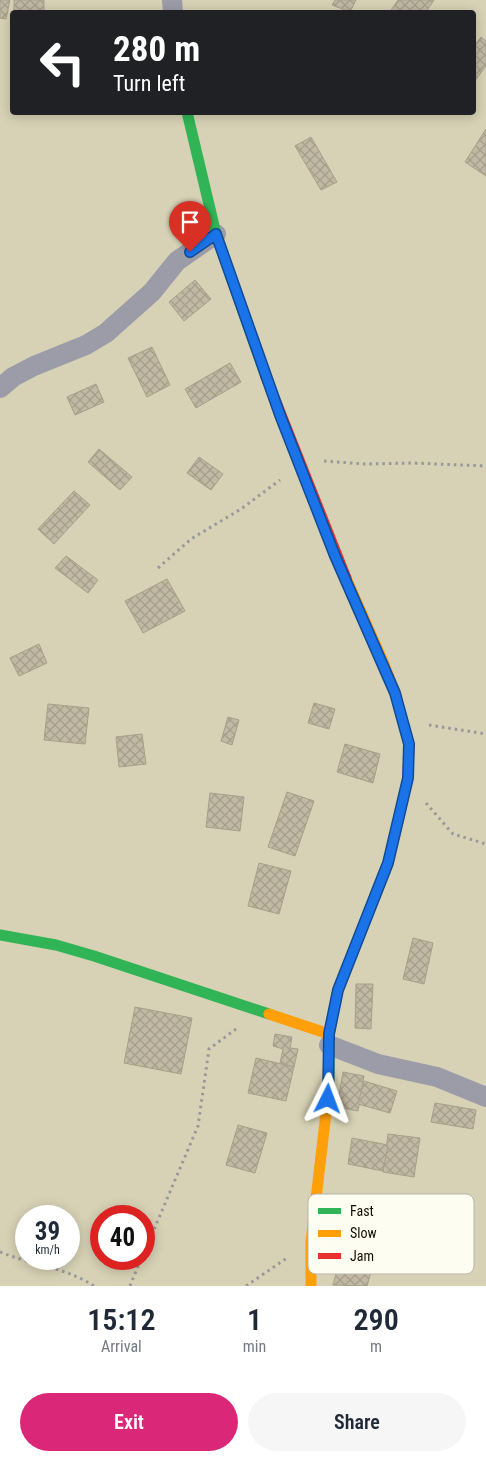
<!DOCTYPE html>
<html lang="en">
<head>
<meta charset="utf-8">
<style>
  :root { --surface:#fff; --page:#f6f6f7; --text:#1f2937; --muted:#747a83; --accent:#db2777 }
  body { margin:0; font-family:"Roboto Condensed",sans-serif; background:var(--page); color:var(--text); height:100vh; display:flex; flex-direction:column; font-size:19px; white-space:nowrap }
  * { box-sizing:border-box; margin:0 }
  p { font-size:16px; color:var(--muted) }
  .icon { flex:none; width:28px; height:28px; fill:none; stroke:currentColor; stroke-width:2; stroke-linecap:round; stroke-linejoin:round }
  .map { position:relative; height:1286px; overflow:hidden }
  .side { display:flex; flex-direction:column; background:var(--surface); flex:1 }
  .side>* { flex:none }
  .hud { position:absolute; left:10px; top:10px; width:466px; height:105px; border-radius:5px; box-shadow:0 2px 12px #0003; background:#202124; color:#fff; overflow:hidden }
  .speed { position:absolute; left:15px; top:1205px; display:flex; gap:10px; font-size:25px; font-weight:700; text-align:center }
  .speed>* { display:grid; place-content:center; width:65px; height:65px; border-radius:50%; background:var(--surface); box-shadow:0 2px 12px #0003; line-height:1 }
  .speed small { font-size:12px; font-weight:400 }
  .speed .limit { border:8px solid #d22; background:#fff; color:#111 }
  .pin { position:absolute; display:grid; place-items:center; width:42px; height:42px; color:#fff; margin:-51px -21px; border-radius:50% 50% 50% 0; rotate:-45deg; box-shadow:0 0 5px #0007 }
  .pin .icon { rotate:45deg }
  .me { position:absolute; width:55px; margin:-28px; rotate:3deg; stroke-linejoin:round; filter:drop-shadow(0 0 4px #0008) }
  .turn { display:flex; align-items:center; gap:18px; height:105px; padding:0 20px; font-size:22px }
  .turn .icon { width:65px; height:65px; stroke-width:2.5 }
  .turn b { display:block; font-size:35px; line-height:42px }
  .eta { display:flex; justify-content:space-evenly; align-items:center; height:85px; text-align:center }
  .eta b { font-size:30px; font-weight:600; line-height:35px }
  .primary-button { display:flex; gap:10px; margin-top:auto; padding:10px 20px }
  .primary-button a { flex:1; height:58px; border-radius:30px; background:var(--accent); color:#fff; font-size:20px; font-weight:600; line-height:58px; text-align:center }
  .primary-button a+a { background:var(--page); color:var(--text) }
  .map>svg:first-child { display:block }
  .building { fill:url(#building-cross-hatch); stroke:#a79f89 }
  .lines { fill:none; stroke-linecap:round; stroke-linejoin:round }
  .path { stroke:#999899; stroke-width:3; stroke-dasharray:2.5 4; stroke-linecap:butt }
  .street { stroke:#9c9ca9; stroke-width:20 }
  .fast { stroke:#30b455; stroke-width:11 }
  .slow { stroke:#ff9f0a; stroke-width:11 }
  .jam { stroke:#e5322d; stroke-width:11 }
  .route-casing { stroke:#114b97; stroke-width:12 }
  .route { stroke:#1a73e8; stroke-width:9 }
  .key { fill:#fefdf2; stroke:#b7b5a9; stroke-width:1 }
  .key-label { font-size:14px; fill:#120e00 }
</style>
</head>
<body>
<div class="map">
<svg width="486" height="1286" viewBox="0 0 486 1286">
  <defs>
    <pattern id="building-cross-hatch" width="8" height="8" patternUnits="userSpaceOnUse" patternTransform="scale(1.25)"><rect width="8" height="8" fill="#c1b9a3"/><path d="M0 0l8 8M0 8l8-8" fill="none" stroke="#a59e8b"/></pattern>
  </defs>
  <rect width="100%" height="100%" fill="#d7d2b5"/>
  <!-- building -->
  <g class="building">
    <path d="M0,0H10L6,19L0,18Z"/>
    <rect x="14" y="0" width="30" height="12"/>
    <path d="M335,0H356L350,12L332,5Z"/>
    <path d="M398,0H434L426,12H395L391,10Z"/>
    <path d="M481,37L486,41V66L474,82V46Z"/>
    <path d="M486,129V176L465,162Z"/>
    <path d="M311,137L337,182L321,190L295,146Z"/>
    <path d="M195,280L211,299L184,321L169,302Z"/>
    <path d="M152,347L170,385L147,397L128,358Z"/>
    <path d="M230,363L241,382L196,408L185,389Z"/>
    <path d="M96,384L104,402L75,415L67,397Z"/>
    <path d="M99,449L132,477L120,490L88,462Z"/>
    <path d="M199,457L223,474L211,490L187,473Z"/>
    <path d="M74,491L90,505L54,544L38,529Z"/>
    <path d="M66,556L98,580L88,593L55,568Z"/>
    <path d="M167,579L185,611L143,633L125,601Z"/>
    <path d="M39,644L47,663L19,676L10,658Z"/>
    <path d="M314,703L335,709L329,729L308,723Z"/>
    <path d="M48,704L89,708L85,744L44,740Z"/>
    <path d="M228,717L239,720L232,745L221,741Z"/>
    <path d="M142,734L146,764L119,767L116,737Z"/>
    <path d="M345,744L380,754L373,783L337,772Z"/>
    <path d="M287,792L314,801L295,856L268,847Z"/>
    <path d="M210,793L244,797L240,831L206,827Z"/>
    <path d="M259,863L291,871L279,914L248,906Z"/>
    <path d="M413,938L433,943L424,984L403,979Z"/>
    <path d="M356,984H373L371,1029L355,1028Z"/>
    <path d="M135,1007L192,1018L181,1074L124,1063Z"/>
    <path d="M275,1034L292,1037L290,1048L298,1049L294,1067L280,1063L283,1049L273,1046Z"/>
    <path d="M256,1058L294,1067L286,1101L248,1093Z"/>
    <path d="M343,1072L364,1076L358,1111L337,1107Z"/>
    <path d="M364,1081L397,1091L390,1113L358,1104Z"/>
    <path d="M435,1103L476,1110L473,1129L431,1122Z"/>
    <path d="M238,1125L267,1133L255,1173L226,1165Z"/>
    <path d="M388,1134L420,1138L414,1177L383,1172Z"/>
    <path d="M352,1138L388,1145L383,1171L348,1164Z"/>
    <path d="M344,1242L377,1251L367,1286L333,1285Z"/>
  </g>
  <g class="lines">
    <!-- path -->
    <g class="path">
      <path d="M324,461L365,464L413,463L486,466"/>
      <path d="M158,568L191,539L241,509L280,480"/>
      <path d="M429,725L486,734"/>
      <path d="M426,803L453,834L486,844"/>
      <path d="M0,1252C32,1265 65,1267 94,1286"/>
      <path d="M144,1253L198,1126L209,1049L236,1029"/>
      <path d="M130,1286L141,1259"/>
      <path d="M246,1286L287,1258"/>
    </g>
    <!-- street -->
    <g class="street">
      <path d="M172,0L173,12"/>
      <path d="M0,388L13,377L34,366L86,345L106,333L152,292L177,261L216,234"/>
      <path d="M329,1045L378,1064L437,1077L486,1097"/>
    </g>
    <!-- fast -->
    <g class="fast">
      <path d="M187,112L216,234L266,377"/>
      <path d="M0,935L56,945L94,956L269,1014"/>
      <path d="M326,1113L329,1083V1034L338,990L388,863L399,817"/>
    </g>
    <!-- slow -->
    <g class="slow">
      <path d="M346,578L384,664L395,693L409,744L408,778L399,817"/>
      <path d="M269,1014L329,1034"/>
      <path d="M311,1286V1242L326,1113"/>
    </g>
    <!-- jam -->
    <path class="jam" d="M266,377L346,578"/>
  </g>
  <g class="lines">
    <!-- route casing -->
    <g class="route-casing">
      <path id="route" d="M190,252L216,234L280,415L335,556L395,693L409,744L408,778L388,863L338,990L329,1034L328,1099"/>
    </g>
    <!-- route -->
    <use href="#route" class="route"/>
  </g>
  <!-- legend -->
  <rect x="308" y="1194" width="166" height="80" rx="8" class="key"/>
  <rect x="318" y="1208" width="23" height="6" fill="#30b455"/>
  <rect x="318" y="1230" width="23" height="7" fill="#ff9f0a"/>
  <rect x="318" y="1253" width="23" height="6" fill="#e5322d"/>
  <g class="key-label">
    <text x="350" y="1216">Fast</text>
    <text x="350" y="1238">Slow</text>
    <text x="350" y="1261">Jam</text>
  </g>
</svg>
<div class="speed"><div>39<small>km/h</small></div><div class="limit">40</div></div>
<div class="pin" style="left:190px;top:252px;background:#d93025"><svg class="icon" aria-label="arrive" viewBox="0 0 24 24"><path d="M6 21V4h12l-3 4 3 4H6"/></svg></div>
<svg class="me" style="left:328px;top:1099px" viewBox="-20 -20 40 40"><path d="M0-17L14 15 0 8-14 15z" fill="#1a73e8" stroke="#fff" stroke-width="4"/></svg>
<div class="hud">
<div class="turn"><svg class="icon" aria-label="left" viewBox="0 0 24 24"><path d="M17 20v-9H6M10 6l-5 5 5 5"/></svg><div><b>280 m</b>Turn left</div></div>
</div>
</div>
<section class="side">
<div class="eta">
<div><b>15:12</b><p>Arrival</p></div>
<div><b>1</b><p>min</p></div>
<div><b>290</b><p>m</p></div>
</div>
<div class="primary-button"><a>Exit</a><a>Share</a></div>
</section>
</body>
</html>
